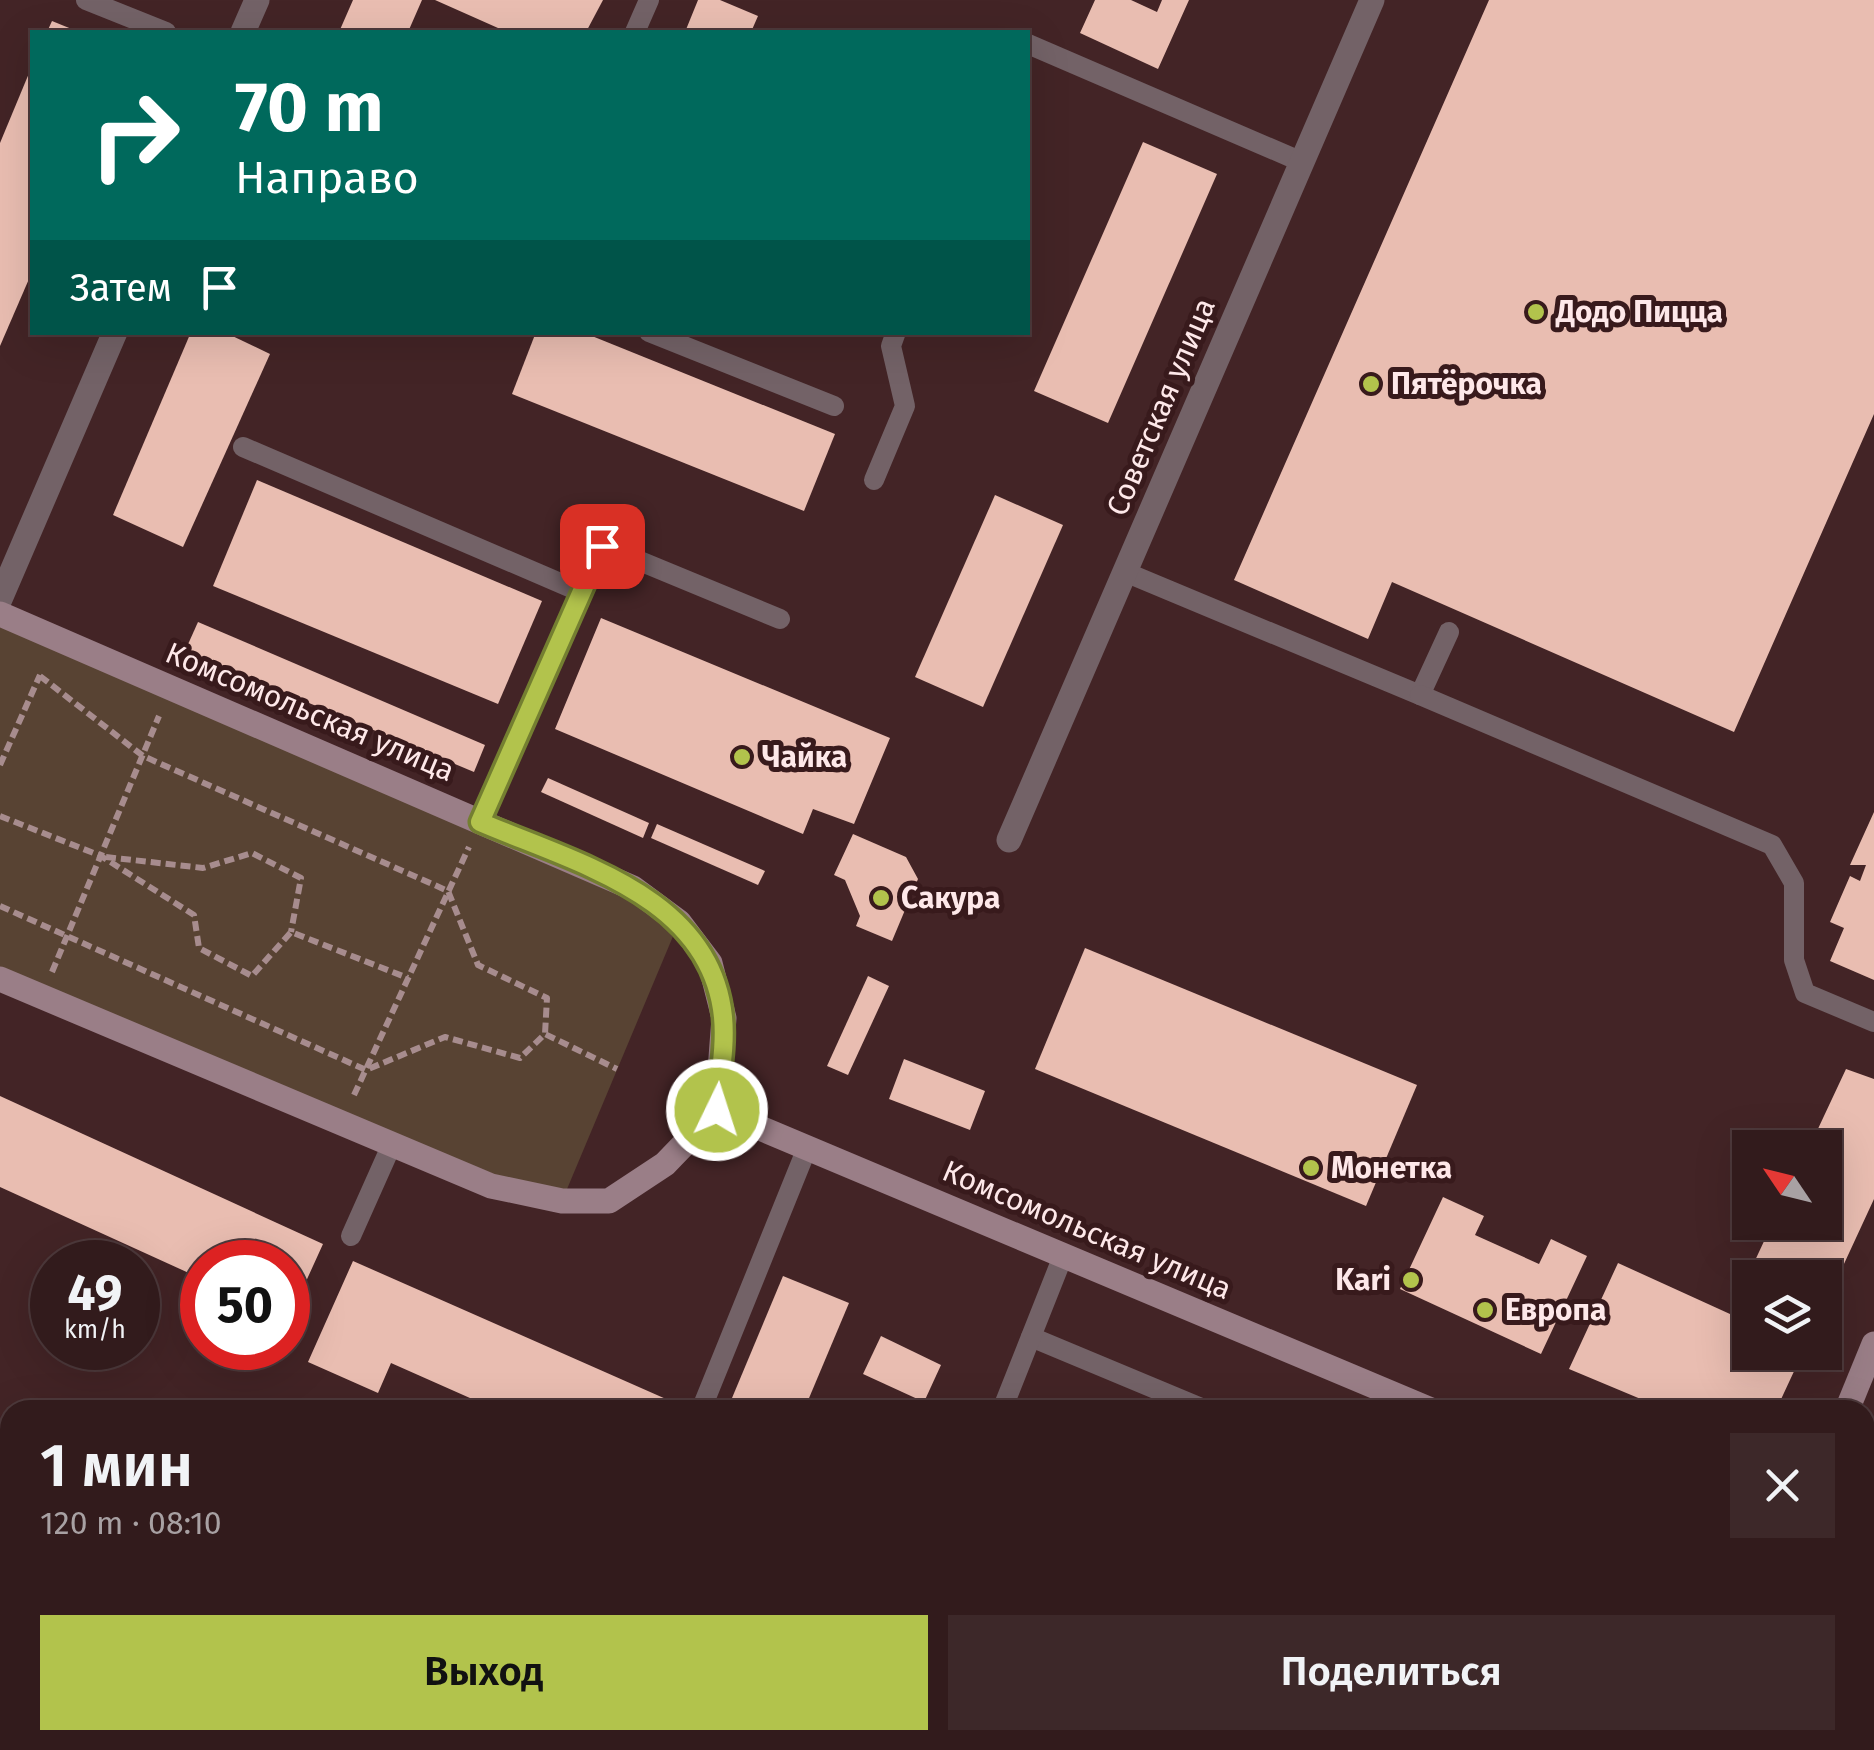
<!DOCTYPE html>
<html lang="ru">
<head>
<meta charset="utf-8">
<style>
  :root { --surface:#321b1c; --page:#3d2829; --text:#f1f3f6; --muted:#a8a1a3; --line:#4d393b; --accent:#b2c34c }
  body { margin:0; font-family:"Fira Sans",sans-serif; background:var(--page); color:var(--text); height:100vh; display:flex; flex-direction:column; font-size:38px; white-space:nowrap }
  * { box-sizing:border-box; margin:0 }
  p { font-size:32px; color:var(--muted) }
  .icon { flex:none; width:55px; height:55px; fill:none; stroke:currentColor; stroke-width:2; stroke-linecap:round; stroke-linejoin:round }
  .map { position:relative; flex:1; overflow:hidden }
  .panel { position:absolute; left:0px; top:1400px; width:1875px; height:350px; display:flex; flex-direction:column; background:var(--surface); border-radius:30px 30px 0 0; box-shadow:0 10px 40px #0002,0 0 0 2px var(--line) }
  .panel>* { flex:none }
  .hud { position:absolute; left:30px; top:30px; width:1000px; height:305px; border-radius:0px; box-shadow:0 10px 40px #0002,0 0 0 2px var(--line); background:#00695c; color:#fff; overflow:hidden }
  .needle { width:65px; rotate:305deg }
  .tools { position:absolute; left:1732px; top:1130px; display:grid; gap:20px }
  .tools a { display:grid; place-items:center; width:110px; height:110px; border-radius:0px; background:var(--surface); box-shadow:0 10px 40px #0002,0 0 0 2px var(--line); font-size:50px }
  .speed { position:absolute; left:30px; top:1240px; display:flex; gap:20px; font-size:50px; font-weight:700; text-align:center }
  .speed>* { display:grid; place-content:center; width:130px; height:130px; border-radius:50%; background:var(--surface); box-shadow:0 10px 40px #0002,0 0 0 2px var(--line); line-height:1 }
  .speed small { font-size:25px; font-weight:400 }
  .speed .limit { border:15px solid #d22; background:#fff; color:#111 }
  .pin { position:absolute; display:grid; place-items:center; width:85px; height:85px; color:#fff; margin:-42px; border-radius:20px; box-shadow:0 5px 15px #0006 }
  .me { position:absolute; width:110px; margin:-55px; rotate:4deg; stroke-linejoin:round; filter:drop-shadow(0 0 8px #0008) }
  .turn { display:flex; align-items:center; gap:35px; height:210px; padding:0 40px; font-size:45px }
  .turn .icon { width:130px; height:130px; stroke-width:2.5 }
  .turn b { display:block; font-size:70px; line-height:85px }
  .then { display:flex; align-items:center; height:95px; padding:0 40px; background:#0003; gap:20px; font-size:38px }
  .round { display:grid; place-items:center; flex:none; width:105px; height:105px; border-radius:0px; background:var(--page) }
  .summary { display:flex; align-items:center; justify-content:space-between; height:170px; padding:0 40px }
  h1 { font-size:60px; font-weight:600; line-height:75px }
  .primary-button { display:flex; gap:20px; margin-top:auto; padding:20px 40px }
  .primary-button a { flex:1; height:115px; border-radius:0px; background:var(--accent); color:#111; font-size:40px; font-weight:600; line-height:115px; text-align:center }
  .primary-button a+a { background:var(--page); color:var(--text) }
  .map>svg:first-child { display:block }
  .green { fill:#584333 }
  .building { fill:#e9bdb1 }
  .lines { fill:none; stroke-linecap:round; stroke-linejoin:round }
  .path { stroke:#a78c8e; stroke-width:6; stroke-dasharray:10 5; stroke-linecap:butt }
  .lane { stroke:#736267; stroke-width:20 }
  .street { stroke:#736267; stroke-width:25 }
  .secondary { stroke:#9a7e87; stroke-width:25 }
  .route-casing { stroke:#747f31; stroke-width:25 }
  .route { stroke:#b2c34c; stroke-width:18 }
  .poi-dot { fill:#b2c34c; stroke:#381a1c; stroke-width:4 }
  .labels { text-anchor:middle; stroke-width:10; stroke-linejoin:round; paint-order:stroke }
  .poi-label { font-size:30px; font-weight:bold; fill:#fee8e9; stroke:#381a1c; text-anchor:start }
  .street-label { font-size:30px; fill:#fee8e9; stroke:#381a1c }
</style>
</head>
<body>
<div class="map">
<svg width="1874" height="1750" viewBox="0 0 1874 1750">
  <rect width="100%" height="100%" fill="#432426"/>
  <!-- green -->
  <path class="green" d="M0,614L679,922L562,1201L0,979Z"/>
  <!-- building -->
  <g class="building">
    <path d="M353,0H422L408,32H339Z"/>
    <path d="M435,0H603L586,32H507Z"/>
    <path d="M698,0H720L758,16L751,32H685Z"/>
    <path d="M1095,0H1131L1157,12L1162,0H1189L1158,69L1080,33Z"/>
    <path d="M1489,0H1874V414L1734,732L1392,582L1368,639L1234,580Z"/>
    <path d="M52,21L79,32H47Z"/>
    <path d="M32,66V272L0,346V143Z"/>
    <path d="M1143,142L1217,174L1108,423L1034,391Z"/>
    <path d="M191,332H224L270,354L183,547L113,515Z"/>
    <path d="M536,332H582L835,434L804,511L512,394Z"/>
    <path d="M257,480L542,601L498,704L213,586Z"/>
    <path d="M995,495L1063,525L983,707L915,677Z"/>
    <path d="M601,618L890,738L854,824L813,809L803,834L555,729Z"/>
    <path d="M198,622L485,745L474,772L185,651Z"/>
    <path d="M548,778L649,823L643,838L541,792Z"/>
    <path d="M1874,812V980L1830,961L1844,928L1830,922L1850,876L1860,881L1866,865H1850Z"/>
    <path d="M657,824L765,871L758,885L651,838Z"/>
    <path d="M853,834L906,857L918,879L892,941L856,926L860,916L845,880L834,875Z"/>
    <path d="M1085,948L1417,1085L1366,1206L1035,1069Z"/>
    <path d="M868,976L889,986L848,1075L827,1066Z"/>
    <path d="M904,1059L985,1091L970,1130L889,1099Z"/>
    <path d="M1846,1069L1874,1079V1199L1825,1305V1278H1750V1352H1803L1776,1410H1667L1569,1369L1618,1263L1730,1314L1773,1222H1825V1148H1809Z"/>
    <path d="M0,1096L323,1244L288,1321V1262H202V1279L0,1187Z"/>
    <path d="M1443,1197L1484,1216L1475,1235L1539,1264L1551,1239L1587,1256L1541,1354L1400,1289Z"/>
    <path d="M353,1261L666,1399L662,1410H497L391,1363L378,1393L308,1362Z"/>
    <path d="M783,1276L849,1303L804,1410H727Z"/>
    <path d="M881,1336L941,1365L924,1402L863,1374Z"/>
    <path d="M1865,1651L1874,1655V1750H1780L1784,1740H1865Z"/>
    <path d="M764,1740H841L864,1750H760Z"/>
    <path d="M1186,1740H1309L1305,1750H1198L1200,1746Z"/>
    <path d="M1398,1740H1588L1584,1750H1394Z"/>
  </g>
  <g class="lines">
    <!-- path -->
    <g class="path">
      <path d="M40,676L143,756L448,891L478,965L547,998L545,1034"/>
      <path d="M0,765L40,675"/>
      <path d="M0,816L101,856L194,915L199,948L252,976L291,932L408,978"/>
      <path d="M106,857L203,868L252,853L301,878L291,932"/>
      <path d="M0,906L366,1070L445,1037L520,1058L545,1034L617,1069"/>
      <path d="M52,972L159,716"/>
      <path d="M354,1095L469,847"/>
    </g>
    <!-- lane -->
    <g class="lane">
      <path d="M86,0L166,32"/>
      <path d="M635,32L649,0"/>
      <path d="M1028,44L1302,162"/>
      <path d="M649,332L834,406"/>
      <path d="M243,447L581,592"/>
      <path d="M874,480L905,406L891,346L896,332"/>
      <path d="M1125,572L1420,695L1449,632"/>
      <path d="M1420,695L1772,845L1794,883V960L1805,993L1874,1022"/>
      <path d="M481,822L601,545L780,619"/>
      <path d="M351,1236L392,1144"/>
      <path d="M1031,1337L1206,1410"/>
      <path d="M701,1410L807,1148"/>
      <path d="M1002,1410L1063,1256"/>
    </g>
    <!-- street -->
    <g class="street">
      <path d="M243,32L257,0"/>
      <path d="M0,599L115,332"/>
      <path d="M1009,840L1372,0"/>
    </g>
    <!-- secondary -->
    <g class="secondary">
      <path d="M0,614L633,888L679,922L710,963L724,1018L717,1110L665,1164L609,1201H562L491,1186L0,979"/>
      <path d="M717,1110L1431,1410"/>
      <path d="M1847,1410L1874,1344"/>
      <path d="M1865,1590L1874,1594"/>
      <path d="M1706,1750L1710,1740"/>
    </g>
  </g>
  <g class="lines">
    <!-- route casing -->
    <g class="route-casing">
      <path id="route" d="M602,546L480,822C575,863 711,896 723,1017C726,1047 719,1080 717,1110"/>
    </g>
    <!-- route -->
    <use href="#route" class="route"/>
  </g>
  <!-- markers -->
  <g class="poi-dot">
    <circle cx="1536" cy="312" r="10"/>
    <circle cx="1371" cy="384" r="10"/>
    <circle cx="742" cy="757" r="10"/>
    <circle cx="881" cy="898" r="10"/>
    <circle cx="1311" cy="1168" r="10"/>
    <circle cx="1411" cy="1280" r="10"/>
    <circle cx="1485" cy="1310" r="10"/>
  </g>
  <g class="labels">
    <!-- poi labels -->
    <g class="poi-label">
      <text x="1556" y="322">Додо Пицца</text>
      <text x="1391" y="394">Пятёрочка</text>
      <text x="762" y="767">Чайка</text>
      <text x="901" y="908">Сакура</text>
      <text x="1331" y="1178">Монетка</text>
      <text x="1391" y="1290" text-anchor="end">Kari</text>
      <text x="1505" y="1320">Европа</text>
    </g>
    <!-- street labels -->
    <g class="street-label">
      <text transform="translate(1161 407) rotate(-67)" y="10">Советская улица</text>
      <text transform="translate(310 712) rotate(23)" y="10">Комсомольская улица</text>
      <text transform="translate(1087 1230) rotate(23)" y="10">Комсомольская улица</text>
    </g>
  </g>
</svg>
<div class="tools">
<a><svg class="needle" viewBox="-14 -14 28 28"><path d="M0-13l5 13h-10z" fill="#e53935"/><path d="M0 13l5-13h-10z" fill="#a8a1a3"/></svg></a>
<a><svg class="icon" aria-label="layers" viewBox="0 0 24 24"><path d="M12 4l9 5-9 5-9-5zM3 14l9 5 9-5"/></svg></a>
</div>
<div class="speed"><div>49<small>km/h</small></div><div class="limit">50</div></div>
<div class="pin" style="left:602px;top:546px;background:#d93025"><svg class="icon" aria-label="arrive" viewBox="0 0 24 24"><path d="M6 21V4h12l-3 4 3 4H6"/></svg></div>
<svg class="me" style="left:717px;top:1110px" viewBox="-20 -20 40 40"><circle r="17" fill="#b2c34c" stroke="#fff" stroke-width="3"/><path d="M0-11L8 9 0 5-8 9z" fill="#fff"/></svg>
<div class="hud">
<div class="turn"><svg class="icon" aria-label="right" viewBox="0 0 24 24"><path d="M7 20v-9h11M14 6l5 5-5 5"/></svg><div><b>70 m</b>Направо</div></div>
<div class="then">Затем<svg class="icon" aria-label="arrive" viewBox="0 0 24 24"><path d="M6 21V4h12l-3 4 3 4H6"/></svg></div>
</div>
<section class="panel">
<div class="summary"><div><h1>1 мин</h1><p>120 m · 08:10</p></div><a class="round"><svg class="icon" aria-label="close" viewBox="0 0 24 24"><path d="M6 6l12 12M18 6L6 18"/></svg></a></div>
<div class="primary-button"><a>Выход</a><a>Поделиться</a></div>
</section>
</div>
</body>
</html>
